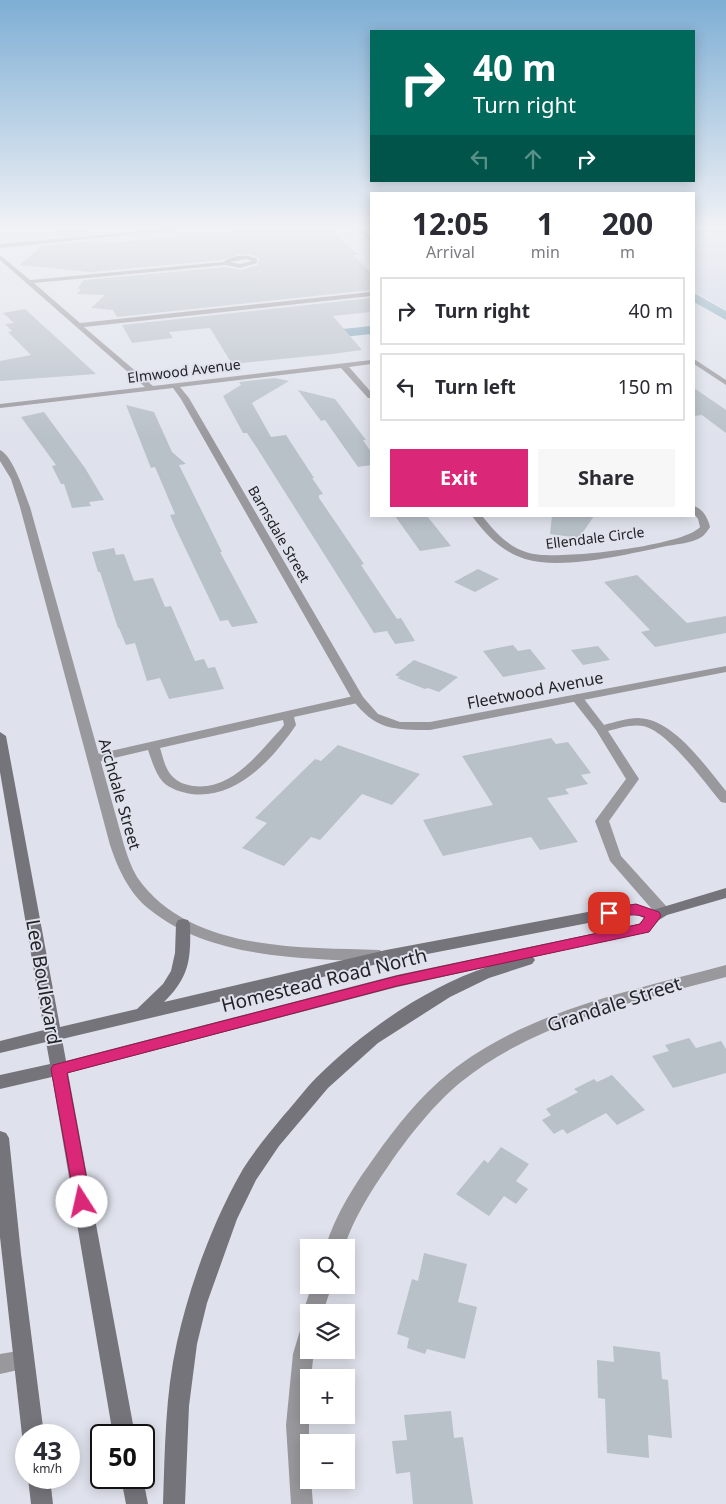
<!DOCTYPE html>
<html lang="en">
<head>
<meta charset="utf-8">
<style>
  :root { --surface:#fff; --page:#f7f7f7; --text:#2b2b33; --muted:#7c7c81; --line:#e1e1e2; --accent:#db2777 }
  body { margin:0; font-family:"Noto Sans",sans-serif; background:var(--page); color:var(--text); height:100vh; display:flex; flex-direction:column; font-size:19px; white-space:nowrap }
  * { box-sizing:border-box; margin:0 }
  p { font-size:16px; color:var(--muted) }
  .icon { flex:none; width:28px; height:28px; fill:none; stroke:currentColor; stroke-width:2; stroke-linecap:round; stroke-linejoin:round }
  .map { position:relative; flex:1; overflow:hidden }
  .side { position:absolute; left:370px; top:192px; width:325px; height:325px; display:flex; flex-direction:column; background:var(--surface); border-radius:0px; box-shadow:0 2px 12px #0003 }
  .side>* { flex:none }
  .hud { position:absolute; left:370px; top:30px; width:325px; height:152px; border-radius:0px; box-shadow:0 2px 12px #0003; background:#00695c; color:#fff; overflow:hidden }
  .fabs { position:absolute; left:300px; top:1239px; display:grid; gap:10px }
  .fabs a { display:grid; place-items:center; width:55px; height:55px; border-radius:0px; background:var(--surface); box-shadow:0 2px 12px #0003; font-size:25px }
  .speed { position:absolute; left:15px; top:1424px; display:flex; gap:10px; font-size:25px; font-weight:700; text-align:center }
  .speed>* { display:grid; place-content:center; width:65px; height:65px; border-radius:50%; background:var(--surface); box-shadow:0 2px 12px #0003; line-height:1 }
  .speed small { font-size:12px; font-weight:400 }
  .speed .limit { border:2px solid #111; border-radius:8px; background:#fff; color:#111 }
  .pin { position:absolute; display:grid; place-items:center; width:42px; height:42px; color:#fff; margin:-21px; border-radius:10px; box-shadow:0 2px 8px #0006 }
  .me { position:absolute; width:55px; margin:-28px; rotate:350deg; stroke-linejoin:round; filter:drop-shadow(0 0 4px #0008) }
  .turn { display:flex; align-items:center; gap:18px; height:105px; padding:0 20px; font-size:22px }
  .turn .icon { width:65px; height:65px; stroke-width:2.5 }
  .turn b { display:block; font-size:35px; line-height:42px }
  .lanes { display:flex; align-items:center; height:48px; padding:0 20px; background:#0003; justify-content:center; gap:25px; direction:ltr }
  .lanes .off { opacity:.35 }
  .eta { display:flex; justify-content:space-evenly; align-items:center; height:85px; text-align:center }
  .eta b { font-size:30px; font-weight:700; line-height:35px }
  .primary-button { display:flex; gap:10px; margin-top:auto; padding:10px 20px }
  .primary-button a { flex:1; height:58px; border-radius:0px; background:var(--accent); color:#fff; font-size:20px; font-weight:700; line-height:58px; text-align:center }
  .primary-button a+a { background:var(--page); color:var(--text) }
  ul { padding:0; list-style:none }
  li { display:flex; align-items:center; gap:15px; height:68px; margin:0 10px 8px; padding:0 10px; border:2px solid var(--line); border-radius:0px }
  li div { flex:1 }
  li b { display:block; font-size:19px }
  li em { font-style:normal }
  .map>svg:first-child { display:block }
  .built { fill:#d0d5e6 }
  .lines { fill:none; stroke-linecap:round; stroke-linejoin:round }
  .canal { fill:#7fa5b7; fill-rule:evenodd }
  .building { fill:#b8c0c8 }
  .service { fill:#99989c; fill-rule:evenodd }
  .minor { fill:#99989c; fill-rule:evenodd }
  .secondary { fill:#75747b; fill-rule:evenodd }
  .route { fill:#db2777; stroke:#8e194d }
  .labels { text-anchor:middle; stroke-width:4; stroke-linejoin:round; paint-order:stroke }
  .far-street-label { font-size:14px; fill:#222326; stroke:#dfe2ec }
  .street-label { font-size:16px; fill:#222326; stroke:#dfe2ec }
  .near-street-label { font-size:19px; fill:#222326; stroke:#dfe2ec }
</style>
</head>
<body>
<div class="map">
<svg width="726" height="1504" viewBox="0 0 726 1504">
  <rect width="100%" height="100%" fill="#dfe2ec"/>
  <!-- built -->
  <path class="built" d="M694,229H726V310L694,291Z"/>
  <g class="lines">
    <!-- canal -->
    <g class="canal">
      <path d="M694,293L726,311V320L694,302Z"/>
      <path d="M371,326V334L315,340L308,336L315,332Z"/>
    </g>
  </g>
  <!-- building -->
  <g class="building">
    <path d="M63,229H81L85,234L52,237Z"/>
    <path d="M251,229H330L359,255H353L371,273V290L117,317L113,310L91,308L105,295L77,294L81,289H77L84,280L226,267L241,270L258,265L259,259L253,255L240,254L222,260L91,272L19,265L42,246L88,241L90,244L131,241L253,230Z"/>
    <path d="M371,298V312L333,316L362,350L332,354L232,364L210,328L169,332L173,338L132,343L122,325Z"/>
    <path d="M25,309L71,351L96,374L0,381V361L31,355L8,332L12,331L5,324L14,323L3,313Z"/>
    <path d="M275,378L289,381L252,403L271,437L286,435L314,478H312L323,494L319,495V498L364,564L361,565L397,619L401,618L415,641L395,644L387,631L374,633L257,448L247,433H243L223,396L241,385L239,382Z"/>
    <path d="M694,388L726,410V433L702,415L694,416Z"/>
    <path d="M298,390L335,399L366,440H363L371,452V465L358,467L325,420L321,421Z"/>
    <path d="M126,405L154,412L172,452L186,464L179,465L222,552H220L258,623L232,627L228,620L220,621L176,529L170,515L175,514L155,467L151,468Z"/>
    <path d="M44,412L85,468L104,500L89,502L91,506L72,508L64,484H61L52,466L56,465L21,417Z"/>
    <path d="M395,516H427L451,546L420,551Z"/>
    <path d="M552,516H594L579,538L550,534Z"/>
    <path d="M114,548L116,555L124,554L134,581L153,578L165,607L171,606L195,661L204,659L208,668L215,667L224,689L169,699L160,678L147,681L135,643L126,645L119,628H118L100,572H98L92,552Z"/>
    <path d="M478,569L499,579L475,592L454,582Z"/>
    <path d="M637,575L687,623L726,616V633L655,647L641,632L650,630L604,582Z"/>
    <path d="M513,645L518,651L530,649L546,669L503,677L483,651Z"/>
    <path d="M598,646L610,660L583,665L571,650Z"/>
    <path d="M414,660L458,677L439,692L428,688L425,689L397,678L400,677L395,675Z"/>
    <path d="M551,738L556,744L568,742L591,773L581,775L588,784L565,789L569,794L547,798L578,842L540,850L531,837L443,856L423,820L493,805L462,756Z"/>
    <path d="M338,745L420,774L392,805L362,794L320,840L311,837L284,866L242,848L267,823L255,818L315,759L321,761Z"/>
    <path d="M689,1038L696,1048L721,1041L726,1049V1073L673,1088L652,1056L669,1051L665,1045Z"/>
    <path d="M612,1075L645,1110L617,1125L606,1113L567,1134L563,1129L554,1134L542,1120L551,1115L546,1109L578,1092L574,1089L594,1079L597,1082Z"/>
    <path d="M501,1147L529,1164L516,1181L528,1189L516,1204L504,1196L489,1216L456,1194L484,1160L488,1163Z"/>
    <path d="M424,1253L467,1264L458,1302L477,1307L465,1359L427,1349L425,1354L407,1348L409,1338L397,1334L412,1279L418,1281Z"/>
    <path d="M613,1346L660,1352L662,1379L668,1380L672,1438L648,1435L649,1458L607,1453L605,1399L598,1398L597,1360L614,1362Z"/>
    <path d="M451,1411L454,1438L463,1437L473,1504H413L410,1472L396,1474L392,1441L407,1440L404,1415Z"/>
  </g>
  <g class="lines">
    <!-- service -->
    <g class="service">
      <path d="M707,229L726,230V234L708,230Z"/>
      <path d="M577,694L581,695L604,725C615,722 627,718 638,718C674,719 705,766 726,791V803L721,802C704,782 668,731 643,726C632,724 619,728 608,731L639,779L609,821L621,856L667,907L669,911L667,915H657L610,861L595,821L626,779L596,730L571,698Z"/>
      <path d="M358,695L362,696L364,699L362,702L294,717L296,725C273,759 236,800 191,794C181,792 170,789 163,782C155,773 152,761 148,750L93,763L87,759L93,755ZM283,720L284,725L281,729C257,754 232,791 193,786C186,785 177,782 172,776C165,769 163,757 160,748Z"/>
      <path d="M24,1350L31,1353L34,1360L31,1367L0,1374V1354Z"/>
    </g>
    <!-- minor -->
    <g class="minor">
      <path d="M166,229H183L0,248V244Z"/>
      <path d="M355,229H361L371,236V241Z"/>
      <path d="M0,255L30,280L223,262C233,255 246,253 257,259V263L240,268L226,265L34,283L80,323L371,292V296L84,327L153,386L371,360V364L349,367L371,392V398H368L341,368L180,387L189,398L363,697L378,714L400,722H430L726,666V672L430,730C394,730 375,730 352,699L181,399L173,388L0,408V404L145,387L0,260ZM247,259L252,261L240,264L230,262Z"/>
      <path d="M694,359L726,380V385L694,364Z"/>
      <path d="M0,450C13,456 25,494 30,507L124,845C127,855 131,867 137,877C189,952 298,947 379,950L384,952L387,956L384,960L379,962C303,958 212,960 149,909C129,893 118,869 110,845L20,507L11,479L0,461Z"/>
      <path d="M694,506C703,509 708,518 710,527C708,530 705,534 703,536C692,544 674,544 662,547C624,555 562,570 525,559C501,551 487,536 472,516H482C496,533 508,547 529,553C555,561 684,546 700,527L698,519L694,514Z"/>
      <path d="M726,965V977C634,1002 537,1021 461,1082C435,1103 408,1137 389,1165C371,1191 354,1217 344,1248H325C336,1213 355,1184 376,1155C396,1127 421,1095 449,1073C528,1010 631,991 726,965Z"/>
      <path d="M312,1285H332L323,1312H309V1320L306,1319L303,1312Z"/>
      <path d="M309,1321V1350H314L311,1378H309V1480H311L313,1504H291L286,1425L293,1354L302,1324Z"/>
    </g>
    <!-- secondary -->
    <g class="secondary">
      <path d="M0,732L6,736L60,1027L137,1009L163,984L171,971L175,953L176,924L178,920L183,919L188,920L190,924C191,958 190,977 164,1002L386,950L609,908L636,904L653,910L726,888V898L667,915L659,920L649,932L533,957L535,960L532,964L489,978L450,997L378,1043L328,1088L279,1146L256,1180L237,1219L207,1303L197,1344L189,1406L185,1504H163C165,1450 165,1395 177,1342C190,1284 213,1221 243,1169C255,1150 270,1132 284,1115C295,1103 305,1089 316,1078C361,1033 426,987 487,967L397,987L68,1073L135,1435H113L52,1077L0,1089V1075L50,1064L46,1042L0,1053V1041L44,1030L0,772ZM635,914L644,918L639,924L397,975L66,1061L62,1039L386,962Z"/>
      <path d="M0,1131L6,1133L9,1138L21,1254L44,1435H26V1443L22,1435L0,1237Z"/>
      <path d="M28,1478H50L53,1504H31Z"/>
      <path d="M121,1478H143L148,1504H126Z"/>
    </g>
  </g>
  <!-- sky -->
  <linearGradient id="sky" x2="0" y2="1"><stop stop-color="#7eaed4"/><stop offset="0.52" stop-color="#f1f2f6"/><stop offset="1" stop-color="#f1f2f6" stop-opacity="0"/></linearGradient>
  <rect width="726" height="439" fill="url(#sky)"/>
  <!-- route -->
  <path class="route" d="M636,904L659,912L661,916L649,932L397,986L67,1073L91,1202L88,1207L82,1209L76,1207L51,1069L53,1065L397,976L640,924L645,917C629,911 618,920 604,916L602,913L604,909Z"/>
  <g class="labels">
    <!-- far-street labels -->
    <g class="far-street-label">
      <text transform="translate(184 371) rotate(-7)" y="5">Elmwood Avenue</text>
      <text transform="translate(279 534) rotate(60)" y="5">Barnsdale Street</text>
      <text transform="translate(595 538) rotate(-7)" y="5">Ellendale Circle</text>
    </g>
    <!-- street labels -->
    <g class="street-label">
      <text transform="translate(535 690) rotate(-11)" y="6">Fleetwood Avenue</text>
      <text transform="translate(120 794) rotate(74)" y="6">Archdale Street</text>
    </g>
    <!-- near-street labels -->
    <g class="near-street-label">
      <text transform="translate(324 980) rotate(-14)" y="7">Homestead Road North</text>
      <text transform="translate(44 982) rotate(80)" y="7">Lee Boulevard</text>
      <text transform="translate(614 1004) rotate(-18)" y="7">Grandale Street</text>
    </g>
  </g>
</svg>
<div class="fabs">
<a><svg class="icon" aria-label="search" viewBox="0 0 24 24"><circle cx="10" cy="10" r="6"/><path d="M15 15l6 6"/></svg></a>
<a><svg class="icon" aria-label="layers" viewBox="0 0 24 24"><path d="M12 4l9 5-9 5-9-5zM3 14l9 5 9-5"/></svg></a>
<a>+</a>
<a>−</a>
</div>
<div class="speed"><div>43<small>km/h</small></div><div class="limit">50</div></div>
<div class="pin" style="left:609px;top:913px;background:#d93025"><svg class="icon" aria-label="arrive" viewBox="0 0 24 24"><path d="M6 21V4h12l-3 4 3 4H6"/></svg></div>
<svg class="me" style="left:82px;top:1202px" viewBox="-20 -20 40 40"><circle r="19" fill="#fff"/><path d="M0-13L10 11 0 6-10 11z" fill="#db2777"/></svg>
<div class="hud">
<div class="turn"><svg class="icon" aria-label="right" viewBox="0 0 24 24"><path d="M7 20v-9h11M14 6l5 5-5 5"/></svg><div><b>40 m</b>Turn right</div></div>
<div class="lanes"><svg class="icon off" aria-label="left" viewBox="0 0 24 24"><path d="M17 20v-9H6M10 6l-5 5 5 5"/></svg><svg class="icon off" aria-label="ahead" viewBox="0 0 24 24"><path d="M12 20V5M6 11l6-6 6 6"/></svg><svg class="icon" aria-label="right" viewBox="0 0 24 24"><path d="M7 20v-9h11M14 6l5 5-5 5"/></svg></div>
</div>
<section class="side">
<div class="eta">
<div><b>12:05</b><p>Arrival</p></div>
<div><b>1</b><p>min</p></div>
<div><b>200</b><p>m</p></div>
</div>
<ul>
<li><svg class="icon" aria-label="right" viewBox="0 0 24 24"><path d="M7 20v-9h11M14 6l5 5-5 5"/></svg><div><b>Turn right</b></div><em>40 m</em></li>
<li><svg class="icon" aria-label="left" viewBox="0 0 24 24"><path d="M17 20v-9H6M10 6l-5 5 5 5"/></svg><div><b>Turn left</b></div><em>150 m</em></li>
</ul>
<div class="primary-button"><a>Exit</a><a>Share</a></div>
</section>
</div>
</body>
</html>
